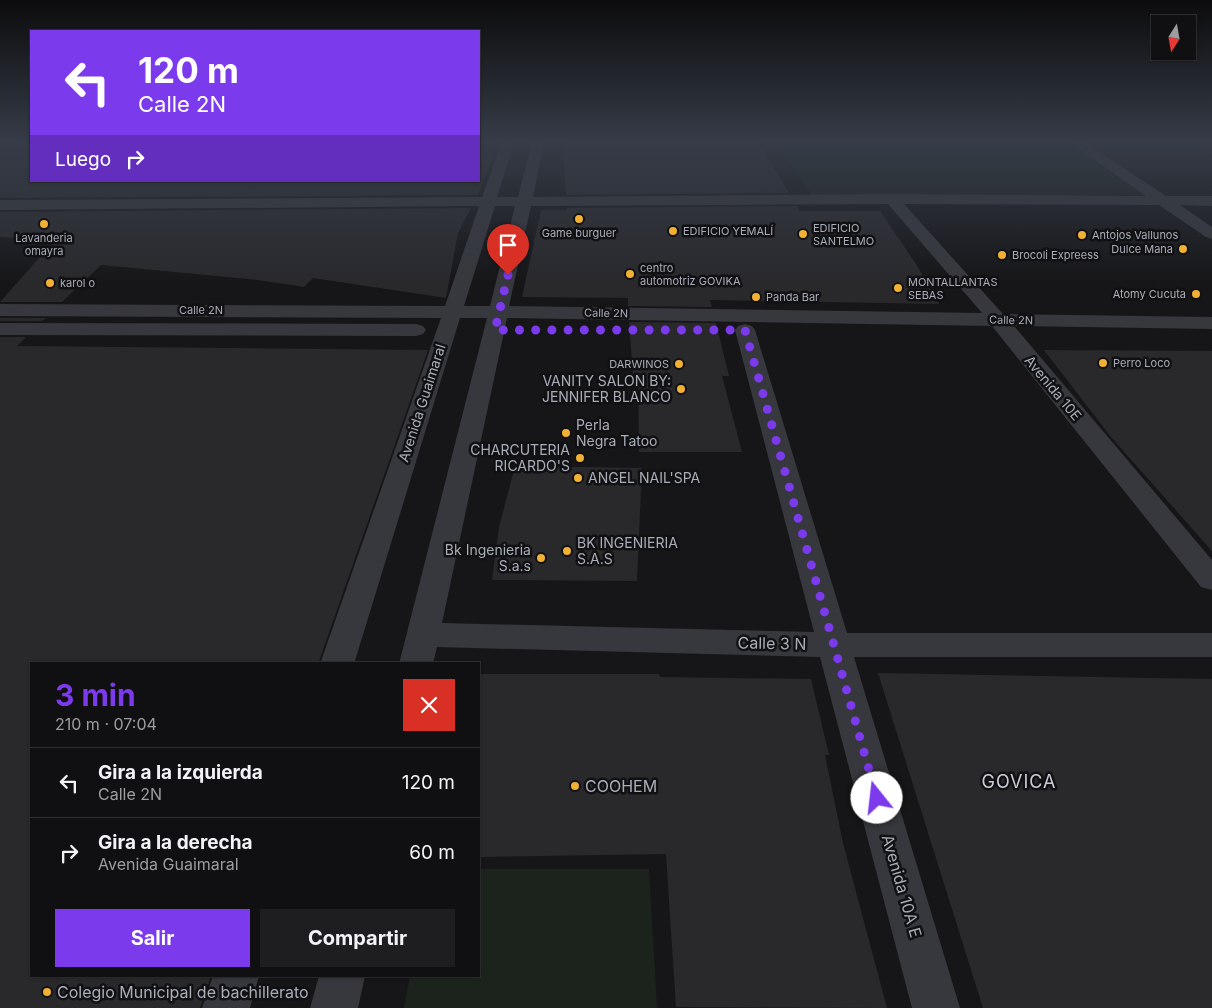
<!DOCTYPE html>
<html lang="es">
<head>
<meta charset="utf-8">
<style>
  :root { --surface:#101012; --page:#1e1e20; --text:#f1f3f6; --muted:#9c9d9f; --line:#303032; --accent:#7c3aed }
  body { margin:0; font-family:Inter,sans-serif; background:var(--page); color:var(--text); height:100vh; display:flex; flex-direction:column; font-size:19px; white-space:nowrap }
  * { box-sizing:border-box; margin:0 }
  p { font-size:16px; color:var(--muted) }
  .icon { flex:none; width:28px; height:28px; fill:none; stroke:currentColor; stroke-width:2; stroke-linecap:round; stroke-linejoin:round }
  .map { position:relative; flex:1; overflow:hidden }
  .drawer { position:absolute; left:30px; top:662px; width:450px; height:315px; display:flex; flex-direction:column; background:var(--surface); border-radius:0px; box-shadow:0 1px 4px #0004,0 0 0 1px var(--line) }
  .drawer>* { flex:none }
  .top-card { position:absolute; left:30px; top:30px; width:450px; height:152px; border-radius:0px; box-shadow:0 1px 4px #0004,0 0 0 1px var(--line); background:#7c3aed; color:#fff; overflow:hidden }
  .needle { width:32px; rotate:191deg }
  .controls { position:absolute; left:1151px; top:15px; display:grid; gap:10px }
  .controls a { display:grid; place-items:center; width:45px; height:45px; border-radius:0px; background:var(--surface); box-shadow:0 1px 4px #0004,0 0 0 1px var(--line); font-size:25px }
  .pin { position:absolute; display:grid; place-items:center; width:42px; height:42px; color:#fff; margin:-51px -21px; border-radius:50% 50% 50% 0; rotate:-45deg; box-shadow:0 0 5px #0007 }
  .pin .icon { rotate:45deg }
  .me { position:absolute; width:55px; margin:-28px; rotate:344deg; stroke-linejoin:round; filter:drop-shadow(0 0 4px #0008) }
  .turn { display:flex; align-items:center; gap:18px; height:105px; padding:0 25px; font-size:22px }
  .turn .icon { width:65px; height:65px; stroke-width:2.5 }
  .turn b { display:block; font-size:35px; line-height:42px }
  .then { display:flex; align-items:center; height:48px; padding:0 25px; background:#0003; gap:10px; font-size:19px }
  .round { display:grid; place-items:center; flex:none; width:52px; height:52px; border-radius:0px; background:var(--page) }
  .summary { display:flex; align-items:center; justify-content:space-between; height:85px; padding:0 25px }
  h1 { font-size:30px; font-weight:700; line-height:38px; color:var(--accent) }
  .button { display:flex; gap:10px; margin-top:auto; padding:10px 25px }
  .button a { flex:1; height:58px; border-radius:0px; background:var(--accent); color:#fff; font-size:20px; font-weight:700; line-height:58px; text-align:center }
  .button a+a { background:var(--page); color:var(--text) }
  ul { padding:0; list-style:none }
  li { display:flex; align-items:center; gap:15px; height:70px; padding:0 25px; border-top:1px solid var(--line) }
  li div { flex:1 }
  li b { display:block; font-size:19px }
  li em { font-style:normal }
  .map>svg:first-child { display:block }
  .green { fill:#1c231d }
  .building { fill:#29292c }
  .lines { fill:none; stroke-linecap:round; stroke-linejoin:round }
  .minor { fill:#37383d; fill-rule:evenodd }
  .route { stroke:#7c3aed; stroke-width:9; stroke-dasharray:0 16.2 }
  .poi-dot { fill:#f2b134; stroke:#111113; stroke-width:2 }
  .labels { text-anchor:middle; stroke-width:5; stroke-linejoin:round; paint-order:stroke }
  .far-poi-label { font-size:11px; fill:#a8adb8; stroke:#111113; text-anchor:start }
  .far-street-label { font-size:11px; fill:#a8adb8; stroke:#111113 }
  .poi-label { font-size:14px; fill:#a8adb8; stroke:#111113; text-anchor:end }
  .street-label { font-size:14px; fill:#a8adb8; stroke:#111113 }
  .near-street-label { font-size:16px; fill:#a8adb8; stroke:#111113 }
  .near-poi-label { font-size:16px; fill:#a8adb8; stroke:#111113; text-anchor:start }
  .near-neighbourhood-label { font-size:18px; letter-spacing:1px; fill:#c9ccd4; stroke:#111113 }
</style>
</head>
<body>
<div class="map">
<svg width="1212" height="1008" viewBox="0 0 1212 1008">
  <rect width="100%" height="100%" fill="#161618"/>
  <!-- green -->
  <g class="green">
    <path d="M777,142H1068L1147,195L812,196Z"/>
    <path d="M1087,142H1212V154H1104Z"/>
    <path d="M479,869H649L657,1008H404L410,976H479Z"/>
  </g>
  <!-- building -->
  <g class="building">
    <path d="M13,142H31V181H479V142H498L478,195L0,198V149Z"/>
    <path d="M563,142H758L789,193L566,195Z"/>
    <path d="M797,206L800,211H880L916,264L939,304L710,300L712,307L628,306V298L522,297L541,210H567V208Z"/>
    <path d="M471,208L458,233L446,298L313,278L304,287L258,280L101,265L62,302H0L55,240L0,237V212Z"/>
    <path d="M0,318H46L42,321H0Z"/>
    <path d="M629,322L716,323L729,376H722L742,452H639L638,375H633Z"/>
    <path d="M0,337H26L17,346L428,350L318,664H31V976H211L200,1008H0Z"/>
    <path d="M1044,350L1212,351V551L1111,437Z"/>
    <path d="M515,466L642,468L637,581L492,580L499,527Z"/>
    <path d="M878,673L1212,679V1008H983Z"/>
    <path d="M479,674H659L660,677L811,679L829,755H825L843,843L887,1008L676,1007L666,854L479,857Z"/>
  </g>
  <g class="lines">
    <!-- minor -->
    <g class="minor">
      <path d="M502,142H514L497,197H518L532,142H544L533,197L892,194L1146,196L1069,142H1084L1166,196H1212V206L1180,205L1212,227V239L1206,237L1159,205L904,204L1003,314L1212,317V329L1014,326L1212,560V590L1201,587L992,326L507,318L442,623L814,632L735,330L738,326L745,324L752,326L755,330L847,633H1212V657H854L960,1008H912L820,657L437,647L433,664H399L487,318H460L354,664H320L441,318L0,316V304L445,306L479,206L0,210V200L482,197ZM888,204L982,313L509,306L531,206ZM495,206H515L490,306H464Z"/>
      <path d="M0,323L416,324L423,326L426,330L423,334L416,336L0,335Z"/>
      <path d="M213,976H259L250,1008H202Z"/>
      <path d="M319,976H365L358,1008H310Z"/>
    </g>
  </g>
  <!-- sky -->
  <linearGradient id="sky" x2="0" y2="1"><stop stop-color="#0c0c0d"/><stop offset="0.5" stop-color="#363c48"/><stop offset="1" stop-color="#363c48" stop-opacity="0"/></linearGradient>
  <rect width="1212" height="283" fill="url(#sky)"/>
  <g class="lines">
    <!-- route -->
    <path class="route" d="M508,275L495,330H745L877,798"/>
  </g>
  <!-- markers -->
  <g class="poi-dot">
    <circle cx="579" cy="219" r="5"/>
    <circle cx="44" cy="224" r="5"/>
    <circle cx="673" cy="231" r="5"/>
    <circle cx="803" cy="234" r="5"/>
    <circle cx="1082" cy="235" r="5"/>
    <circle cx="1183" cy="249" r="5"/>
    <circle cx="1002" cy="255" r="5"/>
    <circle cx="630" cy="274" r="5"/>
    <circle cx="50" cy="283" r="5"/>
    <circle cx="898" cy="288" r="5"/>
    <circle cx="1196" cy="294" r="5"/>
    <circle cx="756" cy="297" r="5"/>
    <circle cx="1103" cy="363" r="5"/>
    <circle cx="679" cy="364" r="5"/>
    <circle cx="681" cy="389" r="5"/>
    <circle cx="566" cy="433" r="5"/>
    <circle cx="580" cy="458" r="5"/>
    <circle cx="578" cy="478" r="5"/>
    <circle cx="567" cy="551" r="5"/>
    <circle cx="541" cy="558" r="5"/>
    <circle cx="575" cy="786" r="5"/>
    <circle cx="47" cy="992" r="5"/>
  </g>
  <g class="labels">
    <!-- far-poi labels -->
    <g class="far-poi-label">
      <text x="813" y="232">EDIFICIO<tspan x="813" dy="13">SANTELMO</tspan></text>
      <text x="683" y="235">EDIFICIO YEMALÍ</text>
      <text x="579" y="237" text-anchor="middle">Game burguer</text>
      <text x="1092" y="239">Antojos Vallunos</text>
      <text x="44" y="242" text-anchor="middle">Lavanderia<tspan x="44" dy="13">omayra</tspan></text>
      <text x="1173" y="253" text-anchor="end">Dulce Mana</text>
      <text x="1012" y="259">Brocoli Expreess</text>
      <text x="640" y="272">centro<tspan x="640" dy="13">automotriz GOVIKA</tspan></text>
      <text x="908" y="286">MONTALLANTAS<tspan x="908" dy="13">SEBAS</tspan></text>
      <text x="60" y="287">karol o</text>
      <text x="1186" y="298" text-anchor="end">Atomy Cucuta</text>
      <text x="766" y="301">Panda Bar</text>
      <text x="1113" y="367">Perro Loco</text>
      <text x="669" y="368" text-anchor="end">DARWINOS</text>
    </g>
    <!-- far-street labels -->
    <g class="far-street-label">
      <text x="201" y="314">Calle 2N</text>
      <text transform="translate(606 313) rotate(1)" y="4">Calle 2N</text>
      <text transform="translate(1011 320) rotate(1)" y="4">Calle 2N</text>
    </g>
    <!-- poi labels -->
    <g class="poi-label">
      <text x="671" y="386">VANITY SALON BY:<tspan x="671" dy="16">JENNIFER BLANCO</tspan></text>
      <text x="576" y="430" text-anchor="start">Perla<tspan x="576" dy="16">Negra Tatoo</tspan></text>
      <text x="570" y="455">CHARCUTERIA<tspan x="570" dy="16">RICARDO'S</tspan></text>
      <text x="588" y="483" text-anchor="start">ANGEL NAIL'SPA</text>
      <text x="577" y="548" text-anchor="start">BK INGENIERIA<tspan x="577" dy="16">S.A.S</tspan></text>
      <text x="531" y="555">Bk Ingenieria<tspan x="531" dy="16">S.a.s</tspan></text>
    </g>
    <!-- street labels -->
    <g class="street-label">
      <text transform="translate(1053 388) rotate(50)" y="5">Avenida 10E</text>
      <text transform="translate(422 403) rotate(-72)" y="5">Avenida Guaimaral</text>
    </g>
    <!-- near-street labels -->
    <g class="near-street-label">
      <text transform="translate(772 643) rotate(1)" y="6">Calle 3 N</text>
      <text transform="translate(902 886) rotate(74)" y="6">Avenida 10A E</text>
    </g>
    <!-- near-poi labels -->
    <g class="near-poi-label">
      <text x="585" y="792">COOHEM</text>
      <text x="57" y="998">Colegio Municipal de bachillerato</text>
    </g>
    <!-- near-neighbourhood labels -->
    <g class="near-neighbourhood-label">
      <text x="1019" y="788">GOVICA</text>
    </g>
  </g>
</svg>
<div class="controls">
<a><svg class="needle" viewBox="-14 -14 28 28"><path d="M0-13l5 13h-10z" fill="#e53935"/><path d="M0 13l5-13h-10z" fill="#9c9d9f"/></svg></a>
</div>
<div class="pin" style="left:508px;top:275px;background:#d93025"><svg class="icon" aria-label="arrive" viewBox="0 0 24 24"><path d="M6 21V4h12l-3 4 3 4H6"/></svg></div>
<svg class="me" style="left:877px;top:798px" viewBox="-20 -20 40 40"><circle r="19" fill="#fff"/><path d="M0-13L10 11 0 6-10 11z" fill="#7c3aed"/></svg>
<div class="top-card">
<div class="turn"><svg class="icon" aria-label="left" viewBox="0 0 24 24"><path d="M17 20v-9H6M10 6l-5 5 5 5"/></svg><div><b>120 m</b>Calle 2N</div></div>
<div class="then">Luego<svg class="icon" aria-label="right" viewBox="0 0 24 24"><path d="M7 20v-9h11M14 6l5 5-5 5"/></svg></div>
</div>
<section class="drawer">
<div class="summary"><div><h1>3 min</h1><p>210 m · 07:04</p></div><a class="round" style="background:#d93025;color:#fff"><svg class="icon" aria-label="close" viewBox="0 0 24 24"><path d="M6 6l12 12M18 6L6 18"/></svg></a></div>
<ul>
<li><svg class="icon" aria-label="left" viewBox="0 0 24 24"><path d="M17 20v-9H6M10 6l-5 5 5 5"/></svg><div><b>Gira a la izquierda</b><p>Calle 2N</p></div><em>120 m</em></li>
<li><svg class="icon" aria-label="right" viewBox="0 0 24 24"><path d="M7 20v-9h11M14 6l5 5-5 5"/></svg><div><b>Gira a la derecha</b><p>Avenida Guaimaral</p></div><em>60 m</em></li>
</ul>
<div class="button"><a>Salir</a><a>Compartir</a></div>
</section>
</div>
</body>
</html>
